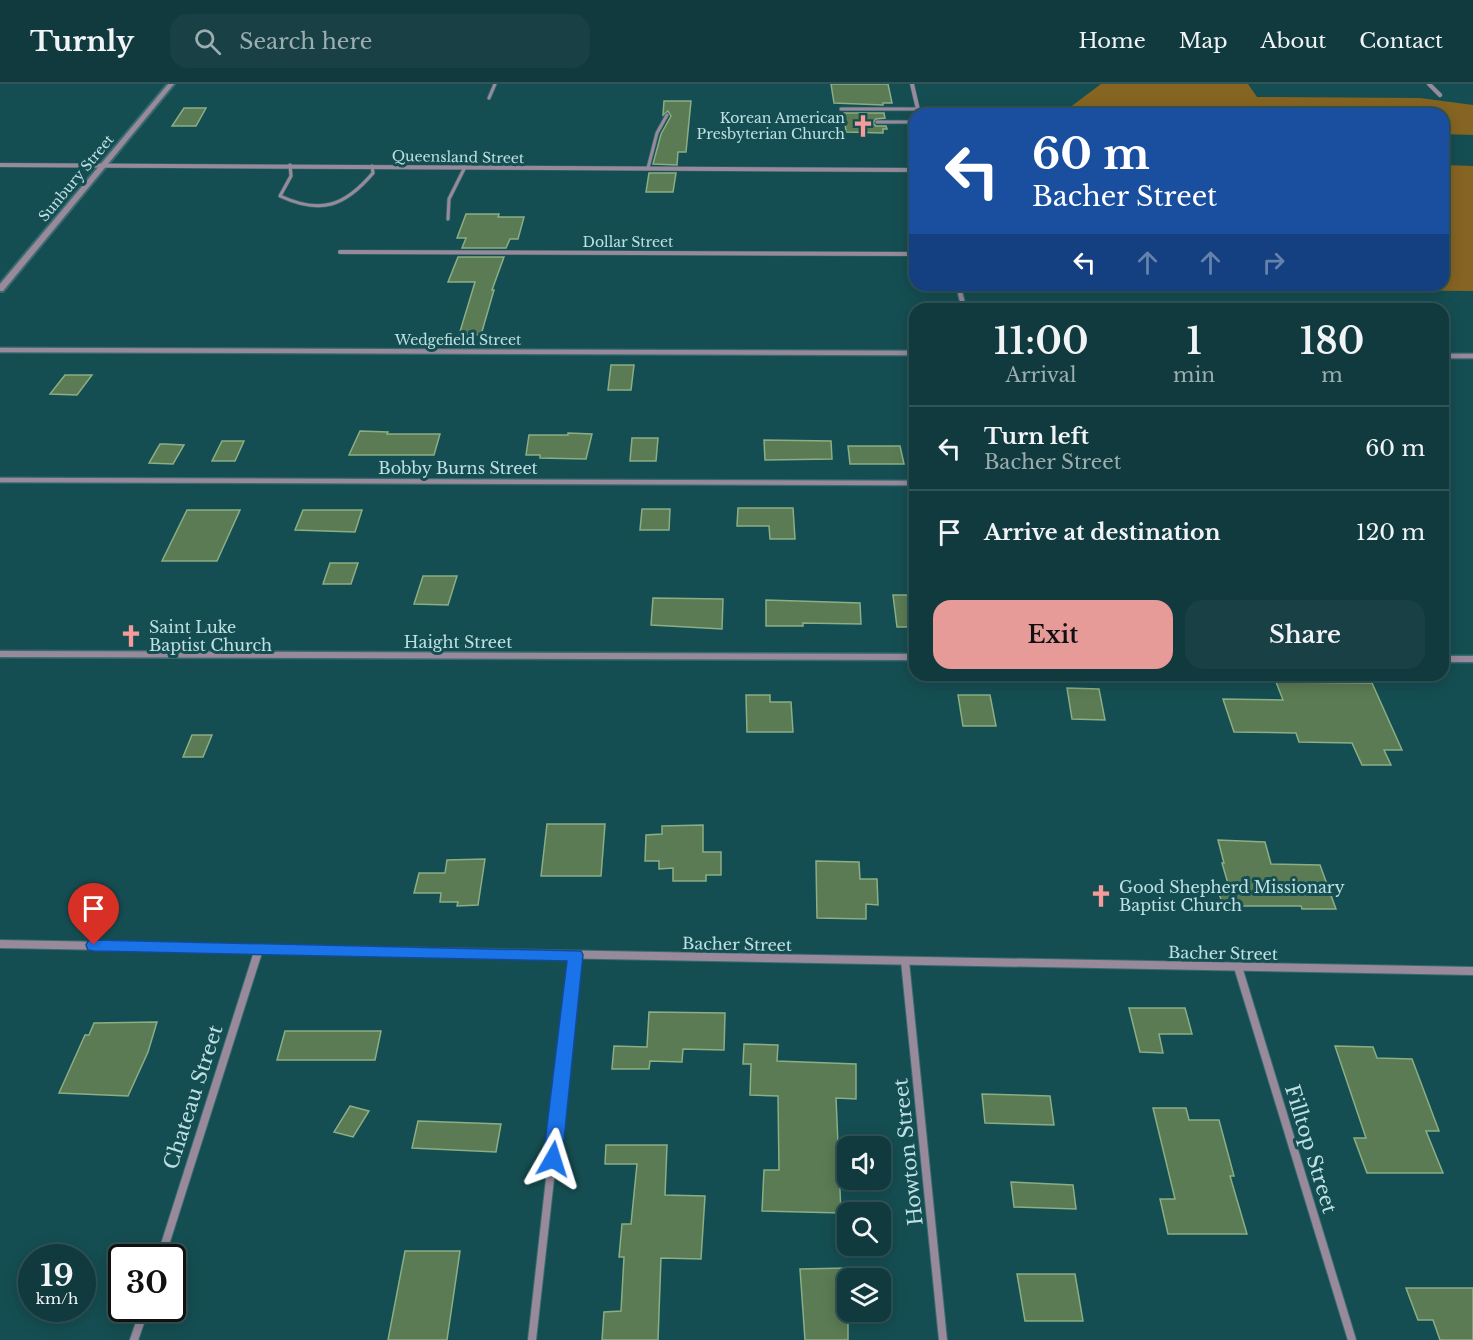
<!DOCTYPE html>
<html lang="en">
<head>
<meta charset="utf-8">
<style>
  :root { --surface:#103a3e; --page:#194145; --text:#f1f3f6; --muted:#9cadb0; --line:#305458; --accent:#e69b98 }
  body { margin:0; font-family:"Libre Baskerville",serif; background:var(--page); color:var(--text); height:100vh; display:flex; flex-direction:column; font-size:22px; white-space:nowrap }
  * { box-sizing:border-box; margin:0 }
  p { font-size:20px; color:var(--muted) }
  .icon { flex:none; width:33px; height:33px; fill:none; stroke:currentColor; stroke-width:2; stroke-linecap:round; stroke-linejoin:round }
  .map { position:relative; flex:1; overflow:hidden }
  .drawer { position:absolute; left:909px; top:219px; width:540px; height:378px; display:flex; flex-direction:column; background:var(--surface); border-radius:18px; box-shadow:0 3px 15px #0003,0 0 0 2px var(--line) }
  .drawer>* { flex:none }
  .top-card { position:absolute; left:909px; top:24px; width:540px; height:183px; border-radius:18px; box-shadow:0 3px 15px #0003,0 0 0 2px var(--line); background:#1a4fa0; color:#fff; overflow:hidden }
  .fabs { position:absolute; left:837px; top:1052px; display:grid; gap:12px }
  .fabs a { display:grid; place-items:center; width:54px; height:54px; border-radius:12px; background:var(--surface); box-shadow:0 3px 15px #0003,0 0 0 2px var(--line); font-size:30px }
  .speed { position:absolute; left:18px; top:1160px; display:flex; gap:12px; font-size:30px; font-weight:700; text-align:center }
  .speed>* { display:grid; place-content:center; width:78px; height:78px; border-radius:50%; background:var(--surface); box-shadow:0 3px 15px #0003,0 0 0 2px var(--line); line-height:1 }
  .speed small { font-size:15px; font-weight:400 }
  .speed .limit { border:3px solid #111; border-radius:9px; background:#fff; color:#111 }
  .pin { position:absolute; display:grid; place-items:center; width:51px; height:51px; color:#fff; margin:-62px -26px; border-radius:50% 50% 50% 0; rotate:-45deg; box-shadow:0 0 6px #0007 }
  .pin .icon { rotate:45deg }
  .me { position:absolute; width:66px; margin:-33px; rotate:6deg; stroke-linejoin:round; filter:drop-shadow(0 0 4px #0008) }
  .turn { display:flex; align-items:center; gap:21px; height:126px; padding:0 24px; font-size:27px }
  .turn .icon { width:78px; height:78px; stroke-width:2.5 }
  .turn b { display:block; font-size:42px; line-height:51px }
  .lanes { display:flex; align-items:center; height:57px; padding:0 24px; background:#0003; justify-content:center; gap:30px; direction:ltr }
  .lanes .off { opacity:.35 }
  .eta { display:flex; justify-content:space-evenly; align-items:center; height:102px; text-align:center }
  .eta b { font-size:36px; font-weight:600; line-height:42px }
  .action { display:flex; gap:12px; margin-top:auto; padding:12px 24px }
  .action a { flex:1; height:69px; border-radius:18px; background:var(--accent); color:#111; font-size:24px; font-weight:600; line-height:69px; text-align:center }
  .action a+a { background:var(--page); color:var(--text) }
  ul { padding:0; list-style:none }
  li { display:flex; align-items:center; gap:18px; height:84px; padding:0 24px; border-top:2px solid var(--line) }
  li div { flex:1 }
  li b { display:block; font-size:22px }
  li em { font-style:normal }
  header { display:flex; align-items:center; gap:36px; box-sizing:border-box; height:84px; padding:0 30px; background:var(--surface); border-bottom:2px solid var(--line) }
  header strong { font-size:28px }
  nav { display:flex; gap:33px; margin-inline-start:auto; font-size:21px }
  .search { width:420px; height:54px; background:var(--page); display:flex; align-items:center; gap:15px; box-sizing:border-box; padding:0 21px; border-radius:18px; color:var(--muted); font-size:22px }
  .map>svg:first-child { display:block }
  .green { fill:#866422 }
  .building { fill:#5a7b53; stroke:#8bae84; stroke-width:1.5 }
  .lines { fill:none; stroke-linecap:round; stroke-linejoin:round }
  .service-casing { stroke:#376b6f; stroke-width:4.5 }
  .minor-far3-casing { stroke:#376b6f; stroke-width:5 }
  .minor-far2-casing { stroke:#376b6f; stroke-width:7 }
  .minor-far1-casing { stroke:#376b6f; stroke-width:9 }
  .minor-casing { stroke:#376b6f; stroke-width:10 }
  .tertiary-casing { stroke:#376b6f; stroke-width:4 }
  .service { stroke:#98899b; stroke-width:3 }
  .minor-far3 { stroke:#98899b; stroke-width:4 }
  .minor-far2 { stroke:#98899b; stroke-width:4.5 }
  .minor-far1 { stroke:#98899b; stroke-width:6 }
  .minor { stroke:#98899b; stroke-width:8 }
  .tertiary { fill:#98899b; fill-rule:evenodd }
  .route { fill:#1a73e8; stroke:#114b97; stroke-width:1.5 }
  .labels { text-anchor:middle; stroke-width:6; stroke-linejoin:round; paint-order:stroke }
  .far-poi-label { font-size:14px; fill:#bee0e2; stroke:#154e52; text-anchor:end }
  .far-street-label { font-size:14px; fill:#bee0e2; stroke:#154e52 }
  .street-label { font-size:16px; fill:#bee0e2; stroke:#154e52 }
  .poi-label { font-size:16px; fill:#bee0e2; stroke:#154e52; text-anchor:start }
  .near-street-label { font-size:20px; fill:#bee0e2; stroke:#154e52 }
</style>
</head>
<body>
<header>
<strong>Turnly</strong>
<div class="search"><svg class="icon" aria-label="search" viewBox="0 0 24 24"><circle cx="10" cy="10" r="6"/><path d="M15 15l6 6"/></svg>Search here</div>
<nav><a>Home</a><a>Map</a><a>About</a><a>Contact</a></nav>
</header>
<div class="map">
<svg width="1473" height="1256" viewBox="0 0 1473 1256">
  <rect width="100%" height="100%" fill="#154e52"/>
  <!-- green -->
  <g class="green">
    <path d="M1101,0H1248L1257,13L1420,14L1473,21V51L1443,50V30H1061Z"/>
    <path d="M1443,78L1446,81L1473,82V207L979,203V201H1443Z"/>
  </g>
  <!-- building -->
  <g class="building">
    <path d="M831,0H888L892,19H883V21L834,19Z"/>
    <path d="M664,17H691L686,68H678L677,81L653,80L661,50L671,32L668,27L663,31Z"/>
    <path d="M184,24H206L196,42H172Z"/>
    <path d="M844,29H884L885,34L876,35L873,39L876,42H886L887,45H883V49L846,48Z"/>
    <path d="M649,89H676L673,108H646Z"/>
    <path d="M466,130H499L498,133H524L518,155H510L506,164H462L466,154H457Z"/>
    <path d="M458,173H504L492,206H494L481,251H459L475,198H448Z"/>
    <path d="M611,281H634L631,306H608Z"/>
    <path d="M65,291H92L77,311L50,310Z"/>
    <path d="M360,347L388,348L387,350H440L434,371H349Z"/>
    <path d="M568,349L592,350L586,375L540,374V371H526L529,351H568Z"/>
    <path d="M632,354H658L656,377H630Z"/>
    <path d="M764,356L831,357L832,375L765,376Z"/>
    <path d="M222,357H244L235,377H212Z"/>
    <path d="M160,360H165L184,361L173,380L149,379Z"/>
    <path d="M848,362H900L904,380H850Z"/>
    <path d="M738,424H793L795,455H770L769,442H737Z"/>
    <path d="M642,425H670L669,446H640Z"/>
    <path d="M187,426H240L217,477H162Z"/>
    <path d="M303,426H362L355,448L295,446Z"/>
    <path d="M330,479H358L351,500H323Z"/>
    <path d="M423,492H457L448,521L414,520Z"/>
    <path d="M893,511H915V543H897Z"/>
    <path d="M653,514L723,515L722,545L651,541Z"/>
    <path d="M766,516L860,519L861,540L803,539V542H766Z"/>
    <path d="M1276,598L1372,599L1402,666H1384L1391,681H1362L1352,659L1299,658L1296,649L1234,648L1223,615L1283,616Z"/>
    <path d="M1067,604L1099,605L1105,636L1072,635Z"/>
    <path d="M746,611H770V618H791L793,648H747Z"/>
    <path d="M958,611H990L996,642H963Z"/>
    <path d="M192,651H212L203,673H183Z"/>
    <path d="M547,740H605L601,792H541Z"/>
    <path d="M703,741V768H721V791H706V797H673V784L659,785V777H645L646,751L662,750V742Z"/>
    <path d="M1218,756L1265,758L1271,780L1320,781L1336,825H1302L1301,822H1223L1217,803H1229L1222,779H1224Z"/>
    <path d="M485,775L478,821L457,822L458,818H440L441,809H414L419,789H445L447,776Z"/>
    <path d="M816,777L859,778L860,795H877L878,821L866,820V835L817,834Z"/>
    <path d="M1129,924H1185L1192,950H1159L1163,969L1140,968Z"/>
    <path d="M649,928L725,929L724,966L683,965L682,978L650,977L649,985H612L614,962L647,963Z"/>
    <path d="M157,938L148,968L128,1012L59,1009L85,951H89L94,939Z"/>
    <path d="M285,947H381L375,976H277Z"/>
    <path d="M744,960L778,961L777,977L856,980V1015L836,1014L841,1129L762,1127L764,1086H779L778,1012L750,1011L751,980H743Z"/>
    <path d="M1335,962L1373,963L1377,974L1412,975L1439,1047H1426L1443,1089H1367L1354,1054H1366Z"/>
    <path d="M982,1010L1050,1012L1054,1041L985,1039Z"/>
    <path d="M350,1022L369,1027L353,1053L334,1048Z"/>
    <path d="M1153,1024H1186L1189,1036H1219L1234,1092H1230L1247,1150H1168L1160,1115H1175Z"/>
    <path d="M418,1037L501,1040L496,1068L412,1064Z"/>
    <path d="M606,1061H667L665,1111L705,1112L701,1175L661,1174L658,1256H602L604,1228L621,1227L624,1173H619L622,1140H631L637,1080H605Z"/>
    <path d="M1011,1098L1073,1101L1076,1125L1014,1123Z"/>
    <path d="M405,1167H460L447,1256H388Z"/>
    <path d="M848,1184V1256H805L800,1185Z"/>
    <path d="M1017,1190H1075L1083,1237H1025Z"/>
    <path d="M1406,1204H1473V1256H1440L1433,1236H1418Z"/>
  </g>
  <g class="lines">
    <!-- service casing -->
    <g class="service-casing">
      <g id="service">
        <path d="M489,14L495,0"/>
        <path d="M841,25H918"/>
        <path d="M877,38H915"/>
        <path d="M290,81L291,92L280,112C321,131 345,122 373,89L372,82"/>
        <path d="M648,84L657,49L667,31"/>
        <path d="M448,135L449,115L465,83"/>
      </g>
    </g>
    <!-- minor-far3 casing -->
    <g class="minor-far3-casing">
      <g id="minor-far3">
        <path d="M912,0L919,30"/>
        <path d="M1429,0L1440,11"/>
        <path d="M0,81L915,86"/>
        <path d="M340,168L915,170"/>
        <path d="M958,201L959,206"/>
      </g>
    </g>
    <!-- minor-far2 casing -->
    <g class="minor-far2-casing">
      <g id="minor-far2">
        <path d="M959,204L964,225"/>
        <path d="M0,266L915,269"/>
        <path d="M1443,272H1473"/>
        <path d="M0,396L915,399"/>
      </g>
    </g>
    <!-- minor-far1 casing -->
    <g class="minor-far1-casing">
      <g id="minor-far1">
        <path d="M0,570L915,573"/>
        <path d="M1443,575H1473"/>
      </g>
    </g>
    <!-- minor casing -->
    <g class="minor-casing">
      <g id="minor">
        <path d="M0,860L1473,887"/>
        <path d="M905,877L943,1256"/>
        <path d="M1238,883L1352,1256"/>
        <path d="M161,1173L259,865"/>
        <path d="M134,1256L145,1224"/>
        <path d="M532,1256L575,871"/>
      </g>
    </g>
    <!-- tertiary casing -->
    <g class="tertiary-casing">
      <path id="tertiary" d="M168,0H174L3,207H0V200Z"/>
    </g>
    <!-- service -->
    <use href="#service" class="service"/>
    <!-- minor-far3 -->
    <use href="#minor-far3" class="minor-far3"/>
    <!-- minor-far2 -->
    <use href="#minor-far2" class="minor-far2"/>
    <!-- minor-far1 -->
    <use href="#minor-far1" class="minor-far1"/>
    <!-- minor -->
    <use href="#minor" class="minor"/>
    <!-- tertiary -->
    <use href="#tertiary" class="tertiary"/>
  </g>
  <!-- route -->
  <path class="route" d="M94,856L581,867L583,871L562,1075L559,1080L553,1082L546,1080L543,1075L567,877L94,867L88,866L86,861L88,857Z"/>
  <!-- icons -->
  <defs>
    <g id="church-bare" transform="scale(1.8)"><path d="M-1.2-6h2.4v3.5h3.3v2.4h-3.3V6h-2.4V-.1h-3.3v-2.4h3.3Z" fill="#f59b9a" stroke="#154e52" stroke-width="2.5" paint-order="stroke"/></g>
  </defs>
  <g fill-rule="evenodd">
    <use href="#church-bare" x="863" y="42"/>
    <use href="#church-bare" x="131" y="552"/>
    <use href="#church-bare" x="1101" y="812"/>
  </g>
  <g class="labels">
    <!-- far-poi labels -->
    <g class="far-poi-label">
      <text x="845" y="39">Korean American<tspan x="845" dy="16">Presbyterian Church</tspan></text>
    </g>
    <!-- far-street labels -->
    <g class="far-street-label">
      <text transform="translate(458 73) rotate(1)" y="5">Queensland Street</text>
      <text transform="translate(76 94) rotate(-50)" y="5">Sunbury Street</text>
      <text x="628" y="163">Dollar Street</text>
      <text x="458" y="261">Wedgefield Street</text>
    </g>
    <!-- street labels -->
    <g class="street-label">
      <text x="458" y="390">Bobby Burns Street</text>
      <text x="458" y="564">Haight Street</text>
      <text transform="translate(737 860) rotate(1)" y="6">Bacher Street</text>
      <text transform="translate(1223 869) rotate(1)" y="6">Bacher Street</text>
    </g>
    <!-- poi labels -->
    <g class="poi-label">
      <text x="149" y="549">Saint Luke<tspan x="149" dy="18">Baptist Church</tspan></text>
      <text x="1119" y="809">Good Shepherd Missionary<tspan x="1119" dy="18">Baptist Church</tspan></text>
    </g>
    <!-- near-street labels -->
    <g class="near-street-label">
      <text transform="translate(193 1013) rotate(-72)" y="7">Chateau Street</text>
      <text transform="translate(1311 1065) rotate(73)" y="7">Filltop Street</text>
      <text transform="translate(908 1068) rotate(-96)" y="7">Howton Street</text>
    </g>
  </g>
</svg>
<div class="fabs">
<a><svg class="icon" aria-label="sound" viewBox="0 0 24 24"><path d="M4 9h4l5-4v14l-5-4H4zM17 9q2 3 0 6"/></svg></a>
<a><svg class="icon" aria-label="search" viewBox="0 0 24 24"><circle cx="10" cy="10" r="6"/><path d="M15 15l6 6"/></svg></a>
<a><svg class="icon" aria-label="layers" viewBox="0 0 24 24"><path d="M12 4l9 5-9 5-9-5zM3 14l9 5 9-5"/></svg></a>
</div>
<div class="speed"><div>19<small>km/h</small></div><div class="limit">30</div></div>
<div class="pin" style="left:94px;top:861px;background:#d93025"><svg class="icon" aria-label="arrive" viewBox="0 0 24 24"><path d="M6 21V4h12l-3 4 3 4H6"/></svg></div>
<svg class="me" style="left:553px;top:1075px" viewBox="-20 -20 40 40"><path d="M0-17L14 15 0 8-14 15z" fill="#1a73e8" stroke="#fff" stroke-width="4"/></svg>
<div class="top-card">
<div class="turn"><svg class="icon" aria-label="left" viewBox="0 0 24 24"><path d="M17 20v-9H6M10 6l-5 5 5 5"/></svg><div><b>60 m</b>Bacher Street</div></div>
<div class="lanes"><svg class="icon" aria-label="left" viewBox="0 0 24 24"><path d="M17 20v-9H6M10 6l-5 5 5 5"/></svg><svg class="icon off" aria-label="ahead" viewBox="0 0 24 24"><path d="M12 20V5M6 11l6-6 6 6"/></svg><svg class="icon off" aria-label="ahead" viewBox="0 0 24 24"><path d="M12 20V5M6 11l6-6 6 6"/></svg><svg class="icon off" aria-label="right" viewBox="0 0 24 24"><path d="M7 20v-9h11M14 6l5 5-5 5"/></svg></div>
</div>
<section class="drawer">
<div class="eta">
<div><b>11:00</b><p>Arrival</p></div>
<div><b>1</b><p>min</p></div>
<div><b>180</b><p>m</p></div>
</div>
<ul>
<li><svg class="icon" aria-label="left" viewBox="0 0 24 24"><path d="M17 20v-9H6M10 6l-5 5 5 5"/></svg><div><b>Turn left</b><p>Bacher Street</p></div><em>60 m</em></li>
<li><svg class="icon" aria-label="arrive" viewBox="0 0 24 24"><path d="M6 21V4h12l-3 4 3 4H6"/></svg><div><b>Arrive at destination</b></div><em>120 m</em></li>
</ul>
<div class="action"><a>Exit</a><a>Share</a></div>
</section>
</div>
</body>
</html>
